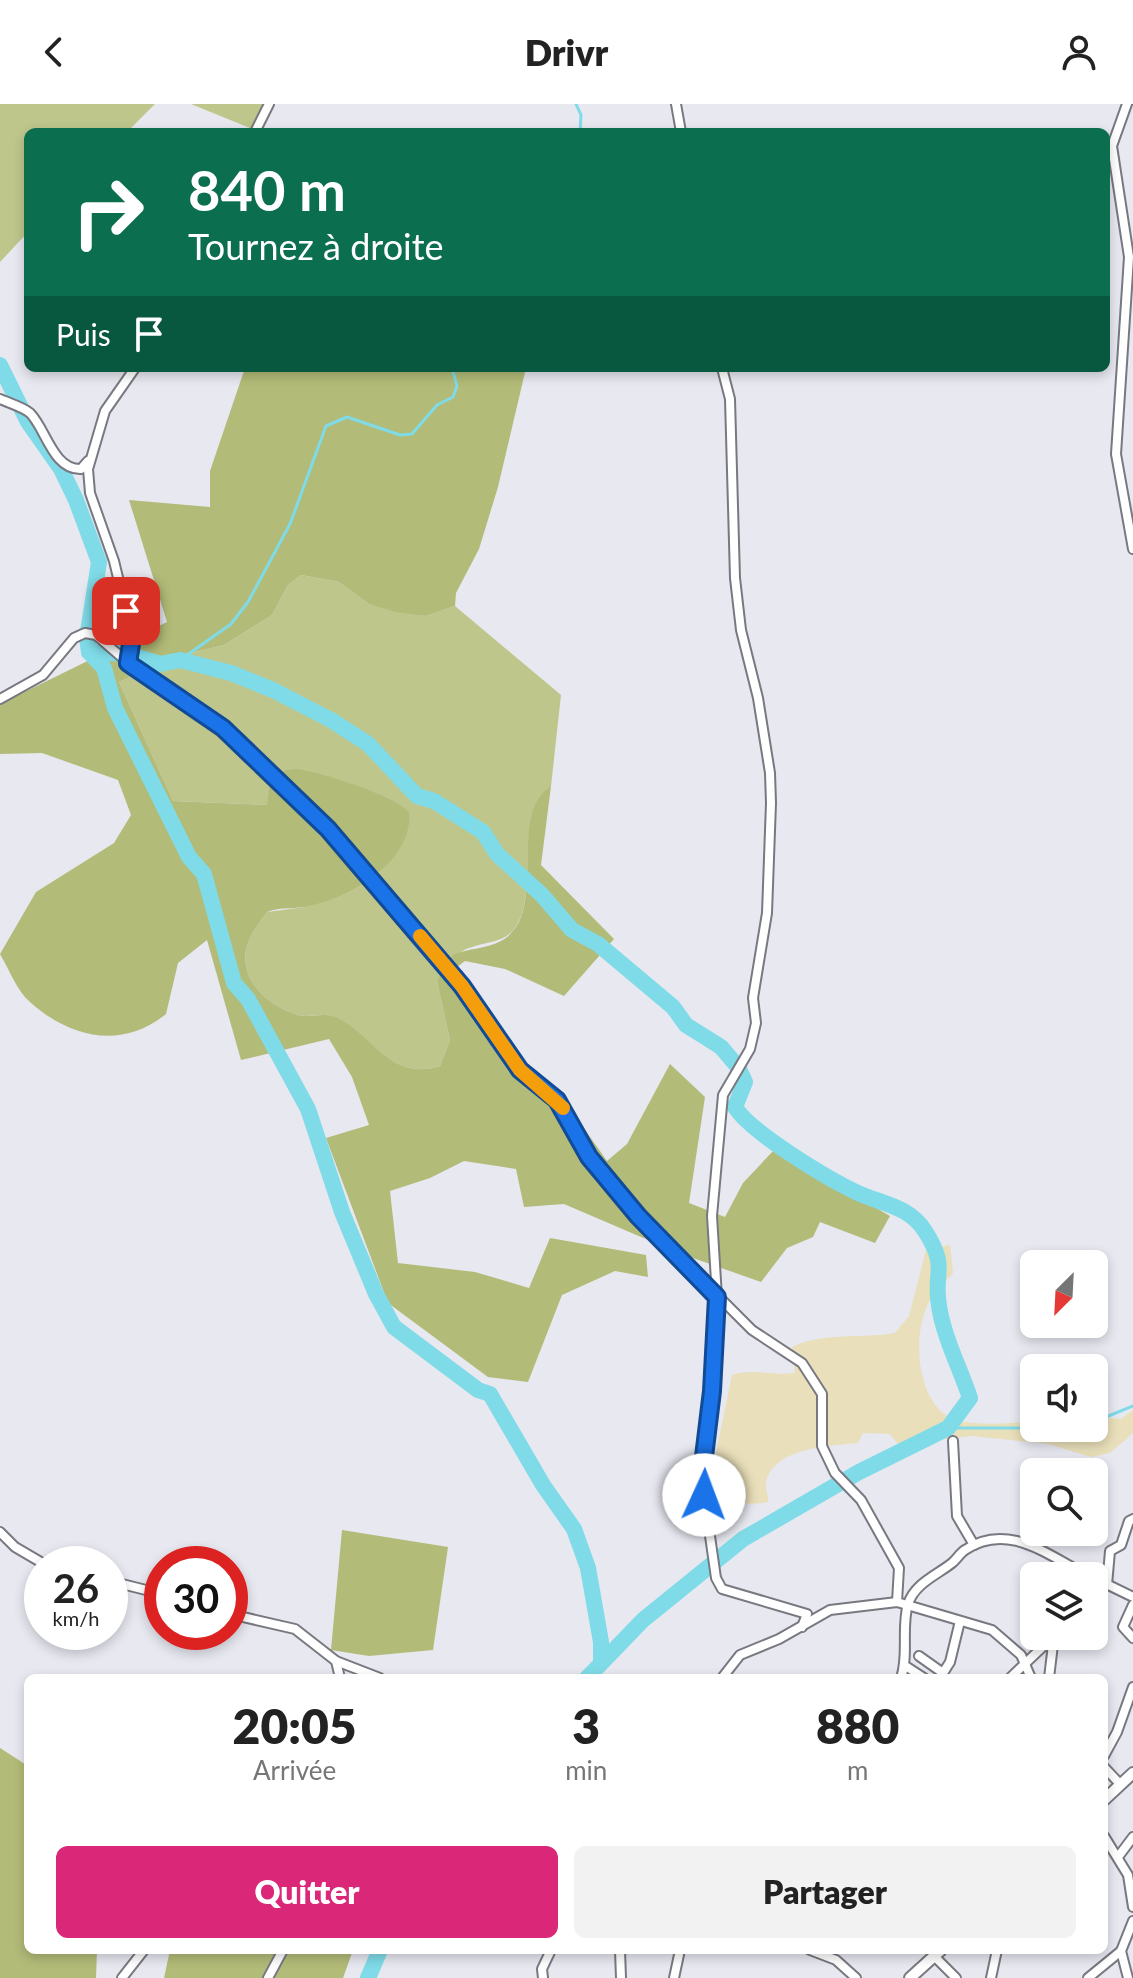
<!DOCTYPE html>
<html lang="fr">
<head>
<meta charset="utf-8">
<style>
  :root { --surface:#fff; --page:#f2f2f2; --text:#222; --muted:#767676; --accent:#db2777 }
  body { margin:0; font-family:Lato,sans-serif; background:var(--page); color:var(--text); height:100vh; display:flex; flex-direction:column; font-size:30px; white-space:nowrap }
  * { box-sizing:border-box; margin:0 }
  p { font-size:26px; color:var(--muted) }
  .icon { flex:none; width:44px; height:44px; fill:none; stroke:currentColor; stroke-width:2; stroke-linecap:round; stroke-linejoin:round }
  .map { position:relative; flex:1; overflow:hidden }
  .side { position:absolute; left:24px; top:1570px; width:1084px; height:280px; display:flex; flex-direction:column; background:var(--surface); border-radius:12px; box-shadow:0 4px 12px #0003 }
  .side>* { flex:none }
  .hud { position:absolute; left:24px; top:24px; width:1086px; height:244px; border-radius:12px; box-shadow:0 4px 12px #0003; background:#0b6e4f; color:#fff; overflow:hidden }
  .needle { width:52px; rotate:204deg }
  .fabs { position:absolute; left:1020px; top:1146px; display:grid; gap:16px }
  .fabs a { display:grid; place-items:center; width:88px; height:88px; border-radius:12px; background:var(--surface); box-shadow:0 4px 12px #0003; font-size:40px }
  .speed { position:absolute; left:24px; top:1442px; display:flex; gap:16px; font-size:40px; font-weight:700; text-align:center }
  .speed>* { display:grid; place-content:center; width:104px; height:104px; border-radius:50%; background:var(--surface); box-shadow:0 4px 12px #0003; line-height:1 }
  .speed small { font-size:20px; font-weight:400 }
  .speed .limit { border:12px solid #d22; background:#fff; color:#111 }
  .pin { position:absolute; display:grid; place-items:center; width:68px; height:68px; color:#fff; margin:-34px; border-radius:16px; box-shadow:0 4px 12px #0006 }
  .me { position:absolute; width:88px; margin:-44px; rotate:2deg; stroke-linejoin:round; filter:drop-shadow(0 0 6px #0008) }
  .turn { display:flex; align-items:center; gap:28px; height:168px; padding:0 32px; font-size:36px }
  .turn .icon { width:104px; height:104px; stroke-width:2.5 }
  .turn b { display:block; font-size:56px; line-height:68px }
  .then { display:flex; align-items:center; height:76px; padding:0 32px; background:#0003; gap:16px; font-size:30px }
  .eta { display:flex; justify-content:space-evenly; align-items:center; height:136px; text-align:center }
  .eta b { font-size:48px; font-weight:800; line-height:56px }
  .button { display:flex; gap:16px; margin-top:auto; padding:16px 32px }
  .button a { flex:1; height:92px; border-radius:12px; background:var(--accent); color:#fff; font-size:32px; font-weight:800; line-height:92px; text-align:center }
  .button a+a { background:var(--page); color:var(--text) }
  header { display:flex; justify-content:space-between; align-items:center; height:104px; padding:0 32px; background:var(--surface); font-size:36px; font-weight:800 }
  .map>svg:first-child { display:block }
  .green { fill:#bfc68c }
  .forest { fill:#b3bb78 }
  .sand { fill:#e9dfba }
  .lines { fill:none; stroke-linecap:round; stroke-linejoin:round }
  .stream { stroke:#7fdbe7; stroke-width:3 }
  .river { stroke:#7fdbe7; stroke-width:16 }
  .minor-casing { stroke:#787980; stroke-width:12 }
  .tertiary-casing { stroke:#787980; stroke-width:14 }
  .minor { stroke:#fff; stroke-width:8 }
  .tertiary { stroke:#fff; stroke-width:10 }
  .route-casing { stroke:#114b97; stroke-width:20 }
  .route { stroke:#1a73e8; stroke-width:14 }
  .slow { stroke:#f59e0b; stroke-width:14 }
</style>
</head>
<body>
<header><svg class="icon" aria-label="back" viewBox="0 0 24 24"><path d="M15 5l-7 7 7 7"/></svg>Drivr<svg class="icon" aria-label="person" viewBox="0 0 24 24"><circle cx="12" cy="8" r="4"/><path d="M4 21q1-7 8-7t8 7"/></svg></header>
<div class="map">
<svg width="1133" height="1874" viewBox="0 0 1133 1874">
  <rect width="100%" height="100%" fill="#e7e8f0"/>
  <!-- green -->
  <g class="green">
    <path d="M0,0H155L127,28H28V128L0,158Z"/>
    <path d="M191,0H268L257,27Z"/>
    <path d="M301,471L339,478L369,500L426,512L455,502L561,591L551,682C517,704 534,771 523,806C512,842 495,834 466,845C455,850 445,867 437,877L450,936L440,962C389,978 373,929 334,913C322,908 310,914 298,911C265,902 233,870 250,834C254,825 261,816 267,808L305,803L267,701L173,697L119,578L173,553L224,541L272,511L288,481Z"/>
  </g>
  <!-- forest -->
  <g class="forest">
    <path d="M245,264H526L498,383L479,445L456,489L455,502L426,512L396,508L369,500L339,478L301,471L288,481L272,511L224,541L173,553L119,578L173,697L267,701L271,671C279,669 288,665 296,665C318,667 396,692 409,708C414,758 347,796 304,803C291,805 279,803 267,808C261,816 254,825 250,834C233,870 265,902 298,911C311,914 323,908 335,913C373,929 389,978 440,962L450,936L437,877L453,851C468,844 487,845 501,837C551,810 505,711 551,682L541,761L614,835L564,892L505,865L465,857L457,863L513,947L560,990L607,1057L627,1040L670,960L705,993L689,1099L725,1113L743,1079L774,1046L890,1112L875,1139L820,1118L813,1133L787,1144L761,1178L676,1148L564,1100L524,1103L516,1065L464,1057L430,1074L390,1087L398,1159L475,1168L529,1184L550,1134L646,1151L648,1173L615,1167L562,1191L528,1278L488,1273L388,1199L326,1034L369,1021L352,973L329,935L241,956L207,836L178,859L166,910C122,946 70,934 30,898C17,887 9,865 0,850L36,788L114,739L131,711L118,676L42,649L0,650V600L167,518L129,396L210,403V367Z"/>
    <path d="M342,1426L448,1443L433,1546L369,1552L331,1546Z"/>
    <path d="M0,1644L28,1662V1846H97L96,1874H0Z"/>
    <path d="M170,1846H353L343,1874H164Z"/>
  </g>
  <!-- sand -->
  <path class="sand" d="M950,1141L953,1169C945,1178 935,1187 929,1198C911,1230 916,1307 959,1317C980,1322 1012,1319 1034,1317V1324H1094V1313L1121,1315L1133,1306V1329L1110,1349L1091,1353L1048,1340L972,1332L898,1340L890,1330L863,1329L858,1339C831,1342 771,1343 766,1380C765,1386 769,1391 768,1398C744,1403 724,1398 710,1378L732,1271C752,1264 774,1272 795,1269L792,1243C822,1228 862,1235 895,1229L909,1212L926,1146Z"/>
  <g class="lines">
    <!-- stream -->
    <g class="stream">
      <path d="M576,0L581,11L580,28"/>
      <path d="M180,556L231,520L248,498L290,420L326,322L347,313L400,331L412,330L437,301L453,293L457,282L452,264"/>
      <path d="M1094,1318L1133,1302"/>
      <path d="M948,1324H1051"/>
    </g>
    <!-- river -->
    <g class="river">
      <path d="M0,261L28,318L61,365L76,396L99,458L87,534L89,548L104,564L115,604L189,753L204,770L234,879L248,895L308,1005L342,1108L376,1190L394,1223L478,1286L490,1290L543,1381L574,1425L588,1464L601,1538V1558"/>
      <path d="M89,548L128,550L160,560L180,556L231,569L273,586L331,616L368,640L417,692L434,697L483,728L497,750L542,791L572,826L598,840L673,903L686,921L721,943L738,963L745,978L735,1003C750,1028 828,1075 858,1089C882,1100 909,1102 925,1127C949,1165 933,1166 939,1202C944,1234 960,1264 970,1294L948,1324L859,1368L743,1435L643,1516L587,1574"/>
      <path d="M368,1874L380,1846"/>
    </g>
    <!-- minor casing -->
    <g class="minor-casing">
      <g id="minor">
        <path d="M676,0L681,28"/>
        <path d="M1127,0L1112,42L1129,153L1116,350L1133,445"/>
        <path d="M255,28L269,0"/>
        <path d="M722,264L730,295L735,474L741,526L758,594L770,669L771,699L767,809L753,894L756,919L750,945L723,991L712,1112L717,1193L712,1287L702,1369L703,1411L710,1432L716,1474L722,1485L807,1510L802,1523"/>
        <path d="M0,295C9,299 23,303 30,309C46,325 53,366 81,365L88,357"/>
        <path d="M128,559L131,540L126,507L114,457L90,389L88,365L105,307L135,264"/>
        <path d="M0,595L43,571L74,534L85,529L96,531L148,576L182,593L223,624L328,725L462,882L520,966L557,996L589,1053L638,1112L752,1226L802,1259L822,1290V1342L835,1369L861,1396L899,1464L897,1498"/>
        <path d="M953,1337L957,1412L974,1441"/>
        <path d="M0,1428L15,1443L44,1460"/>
        <path d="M1094,1474L1133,1493"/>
        <path d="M110,1477L162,1490"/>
        <path d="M1107,1481L1110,1447L1121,1441L1129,1417L1133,1415"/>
        <path d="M1133,1501L1123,1523L1133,1534"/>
        <path d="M230,1510L295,1525L336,1557L380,1574"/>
        <path d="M919,1552L943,1569L950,1558L960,1517"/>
        <path d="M336,1557L340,1574"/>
        <path d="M904,1561L924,1574"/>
        <path d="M722,1574L740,1551L779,1535L830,1506L897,1498L992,1526L1021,1551L1031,1574"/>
        <path d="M901,1574C909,1551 901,1523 908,1500C915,1479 937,1471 952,1459C957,1455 960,1449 965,1446C1009,1416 1051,1454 1089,1472"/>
        <path d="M1010,1574L1053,1533"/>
        <path d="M1049,1574L1054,1532"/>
        <path d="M1104,1652L1117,1628L1133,1583"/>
        <path d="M1104,1663L1120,1680"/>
        <path d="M1104,1732L1128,1771L1133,1803"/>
        <path d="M1118,1753L1133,1733"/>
        <path d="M620,1846L621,1874"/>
        <path d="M810,1846L836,1856L856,1874"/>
        <path d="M934,1852L956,1874"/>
        <path d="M122,1874L144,1846"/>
        <path d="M268,1874L283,1846"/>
        <path d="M543,1874L542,1865L551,1846"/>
        <path d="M674,1874L680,1846"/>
        <path d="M991,1874L997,1846"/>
        <path d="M1088,1874L1121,1847"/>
        <path d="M1128,1874L1121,1847L1133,1817"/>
      </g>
    </g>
    <!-- tertiary casing -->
    <g class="tertiary-casing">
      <g id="tertiary">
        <path d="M1104,1696L1133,1669"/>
        <path d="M910,1874L941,1846"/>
      </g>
    </g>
    <!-- minor -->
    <use href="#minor" class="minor"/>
    <!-- tertiary -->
    <use href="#tertiary" class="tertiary"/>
  </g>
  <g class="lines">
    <!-- route casing -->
    <g class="route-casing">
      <path id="route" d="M126,507L131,540L128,559L223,624L328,725L462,882L520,966L557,996L589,1053L638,1112L717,1193L712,1287L702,1369L704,1391"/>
    </g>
    <!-- route -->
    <use href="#route" class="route"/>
    <!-- slow -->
    <path class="slow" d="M420,832L462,882L520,966L563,1004"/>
  </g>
</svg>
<div class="fabs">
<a><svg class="needle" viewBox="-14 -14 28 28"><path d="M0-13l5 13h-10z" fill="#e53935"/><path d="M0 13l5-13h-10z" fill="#767676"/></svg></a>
<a><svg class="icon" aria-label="sound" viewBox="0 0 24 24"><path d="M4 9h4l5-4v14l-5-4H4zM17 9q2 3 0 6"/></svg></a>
<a><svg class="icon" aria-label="search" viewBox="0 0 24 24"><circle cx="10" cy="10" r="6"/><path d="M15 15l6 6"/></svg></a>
<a><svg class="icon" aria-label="layers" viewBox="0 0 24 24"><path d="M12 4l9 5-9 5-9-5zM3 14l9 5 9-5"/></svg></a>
</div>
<div class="speed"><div>26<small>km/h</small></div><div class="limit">30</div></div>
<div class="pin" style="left:126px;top:507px;background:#d93025"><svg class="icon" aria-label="arrive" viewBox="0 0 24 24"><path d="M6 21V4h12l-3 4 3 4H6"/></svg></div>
<svg class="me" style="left:704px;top:1391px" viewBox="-20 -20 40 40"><circle r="19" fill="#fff"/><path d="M0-13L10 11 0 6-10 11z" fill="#1a73e8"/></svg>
<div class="hud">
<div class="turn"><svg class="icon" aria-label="right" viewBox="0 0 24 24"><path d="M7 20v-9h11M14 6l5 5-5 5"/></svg><div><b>840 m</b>Tournez à droite</div></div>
<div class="then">Puis<svg class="icon" aria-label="arrive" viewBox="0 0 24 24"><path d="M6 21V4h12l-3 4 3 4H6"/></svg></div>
</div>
<section class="side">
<div class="eta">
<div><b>20:05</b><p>Arrivée</p></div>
<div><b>3</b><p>min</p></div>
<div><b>880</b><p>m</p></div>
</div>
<div class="button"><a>Quitter</a><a>Partager</a></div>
</section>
</div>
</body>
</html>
